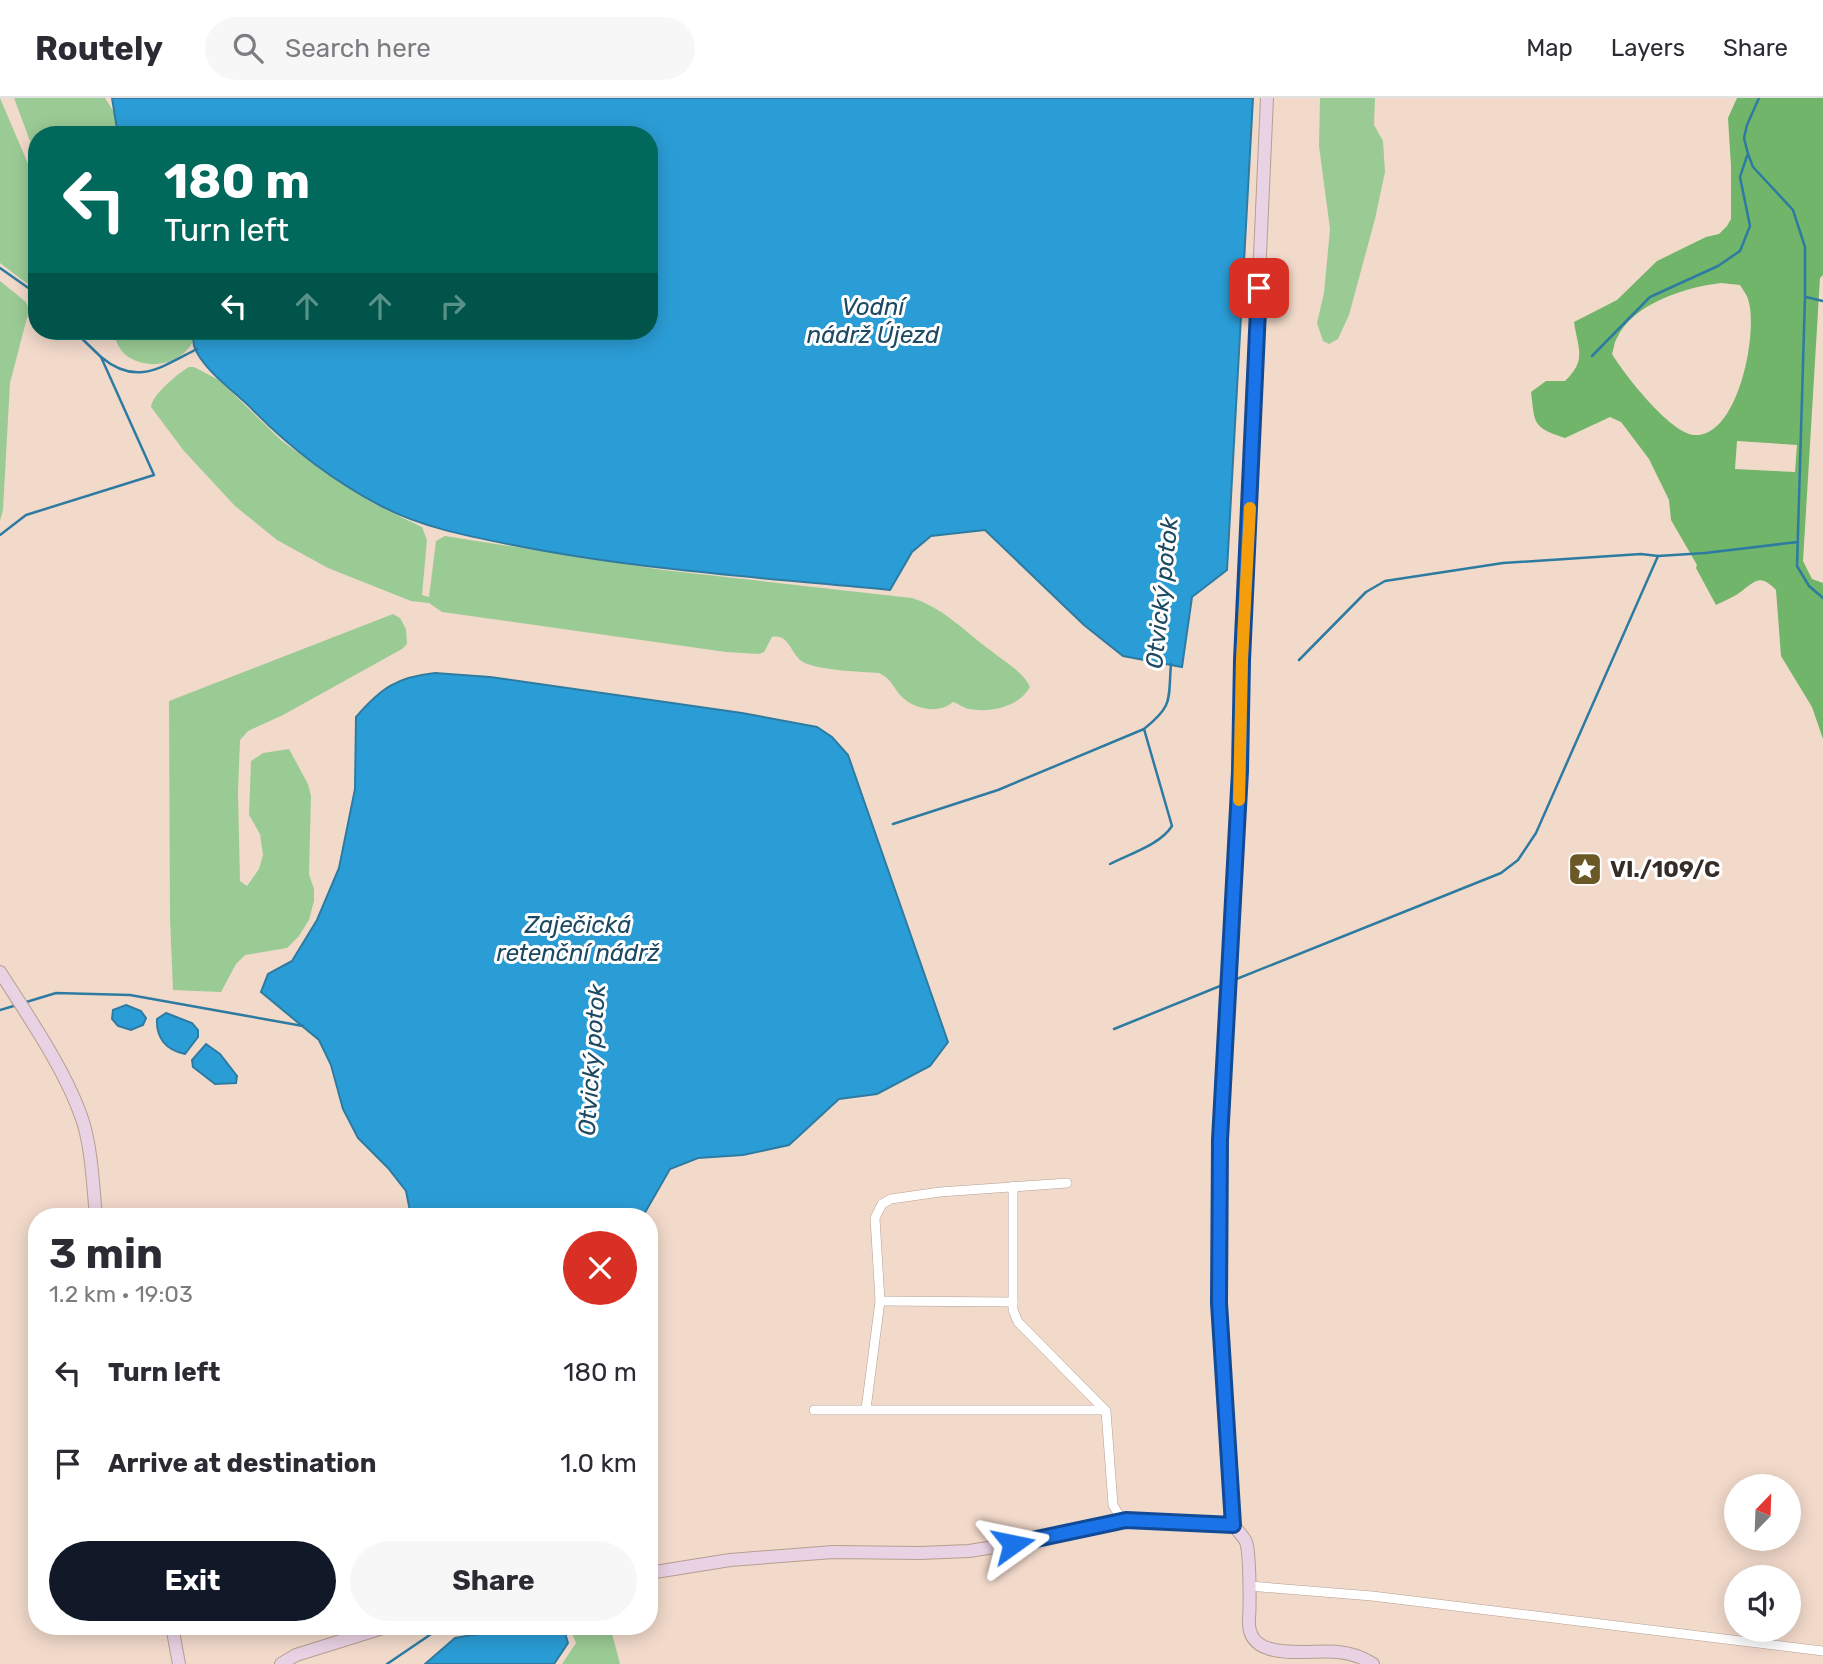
<!DOCTYPE html>
<html lang="en">
<head>
<meta charset="utf-8">
<style>
  :root { --surface:#fff; --page:#f7f7f7; --text:#2b2b33; --muted:#7c7c81; --line:#e1e1e2; --accent:#111827 }
  body { margin:0; font-family:Rubik,sans-serif; background:var(--page); color:var(--text); height:100vh; display:flex; flex-direction:column; font-size:26px; white-space:nowrap }
  * { box-sizing:border-box; margin:0 }
  p { font-size:23px; color:var(--muted) }
  .icon { flex:none; width:38px; height:38px; fill:none; stroke:currentColor; stroke-width:2; stroke-linecap:round; stroke-linejoin:round }
  .map { position:relative; flex:1; overflow:hidden }
  .side { position:absolute; left:28px; top:1110px; width:630px; height:427px; display:flex; flex-direction:column; background:var(--surface); border-radius:28px; box-shadow:0 4px 18px #0003 }
  .side>* { flex:none }
  .banner { position:absolute; left:28px; top:28px; width:630px; height:214px; border-radius:28px; box-shadow:0 4px 18px #0003; background:#00695c; color:#fff; overflow:hidden }
  .needle { width:46px; rotate:23deg }
  .fabs { position:absolute; left:1724px; top:1376px; display:grid; gap:14px }
  .fabs a { display:grid; place-items:center; width:77px; height:77px; border-radius:50%; background:var(--surface); box-shadow:0 4px 18px #0003; font-size:35px }
  .pin { position:absolute; display:grid; place-items:center; width:60px; height:60px; color:#fff; margin:-30px; border-radius:14px; box-shadow:0 4px 10px #0006 }
  .me { position:absolute; width:77px; margin:-38px; rotate:78deg; stroke-linejoin:round; filter:drop-shadow(0 0 5px #0008) }
  .turn { display:flex; align-items:center; gap:24px; height:147px; padding:0 21px; font-size:32px }
  .turn .icon { width:91px; height:91px; stroke-width:2.5 }
  .turn b { display:block; font-size:49px; line-height:60px }
  .lanes { display:flex; align-items:center; height:66px; padding:0 21px; background:#0003; justify-content:center; gap:35px; direction:ltr }
  .lanes .off { opacity:.35 }
  .round { display:grid; place-items:center; flex:none; width:74px; height:74px; border-radius:37px; background:var(--page) }
  .headline { display:flex; align-items:center; justify-content:space-between; height:119px; padding:0 21px }
  h1 { font-size:42px; font-weight:700; line-height:52px }
  .action { display:flex; gap:14px; margin-top:auto; padding:14px 21px }
  .action a { flex:1; height:80px; border-radius:42px; background:var(--accent); color:#fff; font-size:28px; font-weight:700; line-height:80px; text-align:center }
  .action a+a { background:var(--page); color:var(--text) }
  ul { padding:0; list-style:none }
  li { display:flex; align-items:center; gap:21px; height:91px; padding:0 21px }
  li div { flex:1 }
  li b { display:block; font-size:26px }
  li em { font-style:normal }
  header { display:flex; align-items:center; gap:42px; box-sizing:border-box; height:98px; padding:0 35px; background:var(--surface); border-bottom:2px solid var(--line) }
  header strong { font-size:33px }
  nav { display:flex; gap:38px; margin-inline-start:auto; font-size:24px }
  .search { width:490px; height:63px; background:var(--page); display:flex; align-items:center; gap:18px; box-sizing:border-box; padding:0 24px; border-radius:38px; color:var(--muted); font-size:26px }
  .map>svg:first-child { display:block }
  .green { fill:#9bcb95 }
  .forest { fill:#70b569; fill-rule:evenodd }
  .water { fill:#2b9dd6; stroke:#2e7ba2; stroke-width:2 }
  .lines { fill:none; stroke-linecap:round; stroke-linejoin:round }
  .stream { stroke:#2e7ba2; stroke-width:2.5 }
  .street-casing { stroke:#b59f91; stroke-width:10 }
  .secondary-casing { stroke:#b59f91; stroke-width:14 }
  .street { stroke:#fff; stroke-width:9 }
  .secondary { stroke:#e9d2e3; stroke-width:12 }
  .route-casing { stroke:#114b97; stroke-width:18 }
  .route { stroke:#1a73e8; stroke-width:12 }
  .slow { stroke:#f59e0b; stroke-width:12 }
  .labels { text-anchor:middle; stroke-width:6; stroke-linejoin:round; paint-order:stroke }
  .poi-label { font-size:23px; font-weight:bold; fill:#362d28; stroke:#fff; text-anchor:start }
  .water-label { font-size:24px; font-style:italic; fill:#1d4962; stroke:#fff }
</style>
</head>
<body>
<header>
<strong>Routely</strong>
<div class="search"><svg class="icon" aria-label="search" viewBox="0 0 24 24"><circle cx="10" cy="10" r="6"/><path d="M15 15l6 6"/></svg>Search here</div>
<nav><a>Map</a><a>Layers</a><a>Share</a></nav>
</header>
<div class="map">
<svg width="1823" height="1566" viewBox="0 0 1823 1566">
  <rect width="100%" height="100%" fill="#f2dacb"/>
  <!-- green -->
  <g class="green">
    <path d="M0,0L37,87V193L0,165Z"/>
    <path d="M14,0H105L114,14L118,37H37V62Z"/>
    <path d="M1320,0H1375L1374,27L1383,43L1385,74L1375,121L1349,217L1338,241L1329,246L1323,243L1317,225L1324,195L1330,131L1319,48Z"/>
    <path d="M0,183L26,204L29,212L10,285L3,412L0,423Z"/>
    <path d="M111,233H192L194,242C182,265 153,273 130,260C119,254 117,243 111,233Z"/>
    <path d="M189,269H194L219,282L282,343L322,372L376,407L422,429L427,442L422,497L429,499L436,443L445,438L663,472L912,500C944,510 964,533 990,552C1003,563 1023,573 1030,589C1019,609 990,615 969,611C963,610 959,606 953,604C939,616 916,612 902,599C893,590 892,581 879,575C862,574 817,572 803,564C791,557 789,535 772,539L764,554L759,556L726,554L442,514L429,505L411,503L328,470L277,442L235,408L184,353L151,309C152,297 178,275 189,269Z"/>
    <path d="M393,516L400,520L406,531L407,546L402,551L283,617L248,633L240,642L238,695L240,783L247,788L259,771L263,757L260,736L249,717L251,663L263,655L289,651L308,686L311,698L309,776L314,791V803L309,822L299,838L287,850L245,857L236,866L221,894L173,892L170,821L169,603Z"/>
    <path d="M569,1528H610L620,1566H562L576,1545Z"/>
  </g>
  <!-- forest -->
  <path class="forest" d="M1737,0H1823V177L1820,180L1803,463L1812,481L1823,485V641L1812,609L1781,558L1776,492C1761,477 1757,481 1742,493C1734,499 1724,503 1716,507L1696,470L1697,467L1671,422L1669,402L1649,361L1621,324L1610,319L1565,340C1532,329 1535,326 1531,294L1546,283H1565C1587,262 1578,251 1574,224L1617,202L1657,163L1706,139L1719,136L1727,128L1731,121V68L1728,20ZM1721,185L1740,187C1743,192 1747,197 1748,201C1759,233 1738,341 1694,337C1670,335 1624,276 1612,256C1614,251 1614,244 1617,240C1633,205 1687,189 1721,185ZM1737,343L1797,347L1795,374L1735,371Z"/>
  <!-- water -->
  <g class="water">
    <path d="M112,0H1253L1227,472L1192,499L1182,569L1123,558L1084,527L985,432L931,438L912,454L890,492C766,480 641,472 518,448C472,439 423,430 381,408C332,382 289,349 251,310C234,293 202,271 194,248C193,243 194,238 192,233H649V37H118Z"/>
    <path d="M435,575L490,579L742,615L817,629L832,639L848,657L948,944L930,968L877,996L839,1001L789,1047L743,1057L698,1060L670,1071L643,1118H411L406,1093L388,1070L358,1040L343,1011L331,967L319,942L261,894L268,876L292,863L317,822L339,770L355,691L356,619C381,590 397,579 435,575Z"/>
    <path d="M126,907L141,913L146,920L143,927L131,932L118,928L112,921L113,912Z"/>
    <path d="M166,915L192,925L198,932V939L185,956C166,952 156,940 157,921Z"/>
    <path d="M206,946L220,956L237,978L236,985L215,986L193,969L192,962Z"/>
    <path d="M527,1528H563L568,1545L554,1566H425L455,1540Z"/>
  </g>
  <g class="lines">
    <!-- stream -->
    <g class="stream">
      <path d="M1759,0L1747,27L1744,40L1748,56L1753,69L1793,112L1805,149V199L1797,468L1809,488L1823,500"/>
      <path d="M0,170L37,196"/>
      <path d="M1806,199L1823,203"/>
      <path d="M74,233L101,259"/>
      <path d="M1592,258L1650,199L1718,168L1740,153L1750,128L1740,79L1747,58"/>
      <path d="M0,437L26,417L154,377L101,259C137,289 161,269 197,251"/>
      <path d="M1299,562L1366,494L1385,483L1503,465L1641,456L1658,458"/>
      <path d="M893,726L998,692L1144,631C1174,607 1168,602 1171,566"/>
      <path d="M1110,766C1129,756 1160,747 1172,728L1144,631"/>
      <path d="M1234,882L1501,775L1518,762L1536,735L1658,458L1705,455L1798,444"/>
      <path d="M23,905L56,895L130,897L303,928"/>
      <path d="M0,912L17,907"/>
      <path d="M1114,931L1225,886"/>
      <path d="M387,1566L443,1528"/>
    </g>
    <!-- street casing -->
    <g class="street-casing">
      <g id="street">
        <path d="M1013,1088V1212L1018,1224L1106,1313L1113,1407L1122,1422"/>
        <path d="M880,1203L1013,1204"/>
        <path d="M866,1311L880,1203L875,1120L882,1106L891,1101L940,1094L1067,1085"/>
        <path d="M814,1312H1104"/>
        <path d="M1249,1488L1372,1498L1823,1553"/>
      </g>
    </g>
    <!-- secondary casing -->
    <g class="secondary-casing">
      <g id="secondary">
        <path d="M1267,0L1242,562L1240,673L1220,1042L1219,1205L1233,1427C1237,1432 1244,1439 1246,1444C1250,1454 1250,1508 1249,1521C1246,1566 1309,1551 1338,1554C1351,1555 1362,1559 1373,1566"/>
        <path d="M0,874C28,918 69,977 84,1027C92,1056 93,1088 96,1118"/>
        <path d="M649,1475L730,1462L833,1454L920,1455L969,1453L1013,1446L1127,1421L1233,1427"/>
        <path d="M172,1528L179,1566"/>
        <path d="M281,1566L296,1557L389,1528"/>
      </g>
    </g>
    <!-- street -->
    <use href="#street" class="street"/>
    <!-- secondary -->
    <use href="#secondary" class="secondary"/>
  </g>
  <g class="lines">
    <!-- route casing -->
    <g class="route-casing">
      <path id="route" d="M1013,1446L1126,1422L1233,1427L1219,1205L1220,1042L1240,673L1242,562L1259,190"/>
    </g>
    <!-- route -->
    <use href="#route" class="route"/>
    <!-- slow -->
    <path class="slow" d="M1239,702L1242,562L1250,410"/>
  </g>
  <!-- icons -->
  <defs>
    <g id="sight-square" transform="scale(1.75)"><rect x="-9" y="-9" width="18" height="18" rx="4" fill="#6a5927" stroke="#fff"/><path d="M0-6L1.8-2.2L6-1.7L2.9 1.2L3.7 5.4L0 3.3L-3.7 5.4L-2.9 1.2L-6-1.7L-1.8-2.2Z" fill="#fff"/></g>
  </defs>
  <g fill-rule="evenodd">
    <use href="#sight-square" x="1585" y="771"/>
  </g>
  <g class="labels">
    <!-- poi labels -->
    <g class="poi-label">
      <text x="1610" y="779">VI./109/C</text>
    </g>
    <!-- water labels -->
    <g class="water-label">
      <text x="873" y="217">Vodní<tspan x="873" dy="28">nádrž Újezd</tspan></text>
      <text transform="translate(1162 495) rotate(-84)" y="8">Otvický potok</text>
      <text x="578" y="835">Zaječická<tspan x="578" dy="28">retenční nádrž</tspan></text>
      <text transform="translate(592 962) rotate(-86)" y="8">Otvický potok</text>
    </g>
  </g>
</svg>
<div class="fabs">
<a><svg class="needle" viewBox="-14 -14 28 28"><path d="M0-13l5 13h-10z" fill="#e53935"/><path d="M0 13l5-13h-10z" fill="#7c7c81"/></svg></a>
<a><svg class="icon" aria-label="sound" viewBox="0 0 24 24"><path d="M4 9h4l5-4v14l-5-4H4zM17 9q2 3 0 6"/></svg></a>
</div>
<div class="pin" style="left:1259px;top:190px;background:#d93025"><svg class="icon" aria-label="arrive" viewBox="0 0 24 24"><path d="M6 21V4h12l-3 4 3 4H6"/></svg></div>
<svg class="me" style="left:1013px;top:1446px" viewBox="-20 -20 40 40"><path d="M0-17L14 15 0 8-14 15z" fill="#1a73e8" stroke="#fff" stroke-width="4"/></svg>
<div class="banner">
<div class="turn"><svg class="icon" aria-label="left" viewBox="0 0 24 24"><path d="M17 20v-9H6M10 6l-5 5 5 5"/></svg><div><b>180 m</b>Turn left</div></div>
<div class="lanes"><svg class="icon" aria-label="left" viewBox="0 0 24 24"><path d="M17 20v-9H6M10 6l-5 5 5 5"/></svg><svg class="icon off" aria-label="ahead" viewBox="0 0 24 24"><path d="M12 20V5M6 11l6-6 6 6"/></svg><svg class="icon off" aria-label="ahead" viewBox="0 0 24 24"><path d="M12 20V5M6 11l6-6 6 6"/></svg><svg class="icon off" aria-label="right" viewBox="0 0 24 24"><path d="M7 20v-9h11M14 6l5 5-5 5"/></svg></div>
</div>
<section class="side">
<div class="headline"><div><h1>3 min</h1><p>1.2 km · 19:03</p></div><a class="round" style="background:#d93025;color:#fff"><svg class="icon" aria-label="close" viewBox="0 0 24 24"><path d="M6 6l12 12M18 6L6 18"/></svg></a></div>
<ul>
<li><svg class="icon" aria-label="left" viewBox="0 0 24 24"><path d="M17 20v-9H6M10 6l-5 5 5 5"/></svg><div><b>Turn left</b></div><em>180 m</em></li>
<li><svg class="icon" aria-label="arrive" viewBox="0 0 24 24"><path d="M6 21V4h12l-3 4 3 4H6"/></svg><div><b>Arrive at destination</b></div><em>1.0 km</em></li>
</ul>
<div class="action"><a>Exit</a><a>Share</a></div>
</section>
</div>
</body>
</html>
